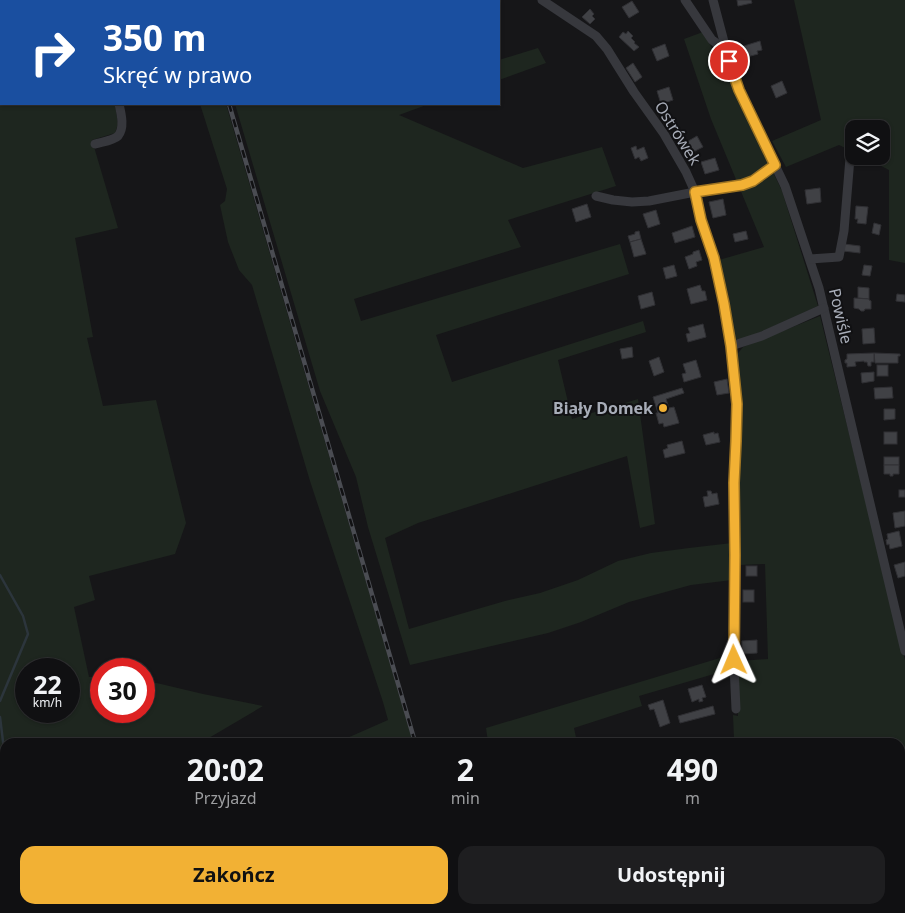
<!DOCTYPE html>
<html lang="pl">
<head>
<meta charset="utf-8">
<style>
  :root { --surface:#101012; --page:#1e1e20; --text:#f1f3f6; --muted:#9c9d9f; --line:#303032; --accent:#f2b134 }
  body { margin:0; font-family:"Noto Sans",sans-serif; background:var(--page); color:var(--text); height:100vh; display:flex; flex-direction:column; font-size:19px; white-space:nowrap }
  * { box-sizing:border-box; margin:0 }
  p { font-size:16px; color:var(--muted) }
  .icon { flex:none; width:28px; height:28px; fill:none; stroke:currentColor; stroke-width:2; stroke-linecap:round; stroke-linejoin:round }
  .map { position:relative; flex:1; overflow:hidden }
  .side { position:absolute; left:0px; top:738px; width:905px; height:176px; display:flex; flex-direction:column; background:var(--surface); border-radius:15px 15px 0 0; box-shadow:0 1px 4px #0004,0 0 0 1px var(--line) }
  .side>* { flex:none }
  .banner { position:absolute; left:0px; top:0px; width:500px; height:105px; box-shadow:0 1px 4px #0004,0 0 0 1px var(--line); background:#1a4fa0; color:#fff; overflow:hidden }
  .tools { position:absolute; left:845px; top:120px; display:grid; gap:10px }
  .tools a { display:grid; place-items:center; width:45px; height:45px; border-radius:10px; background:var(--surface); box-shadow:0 1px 4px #0004,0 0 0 1px var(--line); font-size:25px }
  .speed { position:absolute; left:15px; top:658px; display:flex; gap:10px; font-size:25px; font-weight:700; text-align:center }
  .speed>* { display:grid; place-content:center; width:65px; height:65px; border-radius:50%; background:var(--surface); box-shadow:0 1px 4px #0004,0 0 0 1px var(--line); line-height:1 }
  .speed small { font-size:12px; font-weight:400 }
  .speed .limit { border:8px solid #d22; background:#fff; color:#111 }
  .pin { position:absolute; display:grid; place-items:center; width:42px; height:42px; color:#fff; margin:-21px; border:2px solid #fff; border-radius:50%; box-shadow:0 1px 5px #0007 }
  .me { position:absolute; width:55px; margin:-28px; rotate:359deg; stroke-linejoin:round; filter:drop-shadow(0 0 4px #0008) }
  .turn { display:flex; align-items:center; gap:18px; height:105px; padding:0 20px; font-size:22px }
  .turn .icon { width:65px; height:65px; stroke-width:2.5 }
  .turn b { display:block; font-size:35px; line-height:42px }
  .eta { display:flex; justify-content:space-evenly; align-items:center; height:85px; text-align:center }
  .eta b { font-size:30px; font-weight:700; line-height:35px }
  .primary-button { display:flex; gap:10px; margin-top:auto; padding:10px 20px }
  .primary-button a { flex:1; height:58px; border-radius:15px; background:var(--accent); color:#111; font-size:20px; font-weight:700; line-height:58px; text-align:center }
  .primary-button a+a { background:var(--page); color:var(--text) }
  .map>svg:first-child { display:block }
  .green { fill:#1e261f; fill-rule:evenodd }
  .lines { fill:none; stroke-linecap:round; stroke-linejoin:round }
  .stream { stroke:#2c353c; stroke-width:2.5 }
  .building { fill:#404145; stroke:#303034 }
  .minor { stroke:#37383d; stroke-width:9 }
  .rail-casing { stroke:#4a4c52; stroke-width:4.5 }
  .rail { stroke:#111113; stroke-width:2.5; stroke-dasharray:8; stroke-linecap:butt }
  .route-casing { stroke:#9d7322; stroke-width:12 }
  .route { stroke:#f2b134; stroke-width:9 }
  .poi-dot { fill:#f2b134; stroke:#111113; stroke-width:2 }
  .labels { text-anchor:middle; stroke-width:4; stroke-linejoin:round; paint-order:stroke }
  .street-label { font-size:16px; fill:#a8adb8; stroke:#111113 }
  .poi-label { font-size:16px; font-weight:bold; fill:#a8adb8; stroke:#111113; text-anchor:end }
</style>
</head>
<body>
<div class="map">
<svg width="905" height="913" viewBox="0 0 905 913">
  <rect width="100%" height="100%" fill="#161618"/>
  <!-- green -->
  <g class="green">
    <path d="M794,0H905V263L889,260V170L862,156H881V129H854V152L839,145L786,167L772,141L821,120Z"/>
    <path d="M703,32L728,77L782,191L818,306L754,335L739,340L733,338L719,260L764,247L711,119L684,39Z"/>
    <path d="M538,48L546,63L499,80V60Z"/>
    <path d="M0,95H1V104H115L118,124L115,133L92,140L118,228L75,238L93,337L87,338L103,406L156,400L186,523L175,554L89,576L95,600L74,607L89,677H101V711H144V680L203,694L263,706L202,742H5V783H0ZM26,669H69V711H26Z"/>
    <path d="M200,104H226L413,742H338L388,720L383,702L310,481L252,285L239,270L228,242L220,205L225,201L227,189Z"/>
    <path d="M235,104H429L399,115L523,168L602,147L616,186L508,220L521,247L354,299L361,321L620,244L629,274L436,335L452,382L643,321L646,332L558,360L572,419L638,399L655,524L640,528L627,456L418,523L385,538L409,629L505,601L540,593L578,580L618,561L651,553L689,548L732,543V580L691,585L629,602L581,622L548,633L410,665L368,527L356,477L320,391Z"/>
    <path d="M820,316L905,660V913H455V909H900V742H735L734,739L733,715L738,716V661L768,659L765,564L739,565L735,357L743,347Z"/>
    <path d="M730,655L731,669L639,696L642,706L574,728L577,742H488L486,728Z"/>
    <path d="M81,909H226L221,913H90Z"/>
    <path d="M328,909H446V913H318Z"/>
  </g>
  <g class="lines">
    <!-- stream -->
    <g class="stream">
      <path d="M0,575L23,616L28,634L0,701"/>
      <path d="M0,717L5,758"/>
      <path d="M0,768L5,772"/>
      <path d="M170,909L175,913"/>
    </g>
  </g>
  <!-- building -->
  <g class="building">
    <path d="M737,0H751L752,3L738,6Z"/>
    <path d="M632,1L639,12L629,18L622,7Z"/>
    <path d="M590,9L594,14L592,16L595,19L590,24L582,17Z"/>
    <path d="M628,31L633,36L631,38L635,42L634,43L639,47L634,51L619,37L623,32L626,34Z"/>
    <path d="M760,41L762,50L757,51L758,54L747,57L744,46Z"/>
    <path d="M665,44L669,56L657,61L652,49Z"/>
    <path d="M633,63L642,77L635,82L626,68Z"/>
    <path d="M782,81L787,93L776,98L771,86Z"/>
    <path d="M669,87L673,100L661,104L657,91Z"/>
    <path d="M697,136L703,147L691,153L685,143Z"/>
    <path d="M636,146L637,150L644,147L648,158L641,161L639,157L635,159L631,148Z"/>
    <path d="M715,158L719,170L705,174L701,162Z"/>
    <path d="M820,188L821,202L807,204L805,190Z"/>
    <path d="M723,199L726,215L713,218L709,202Z"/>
    <path d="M587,204L591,217L576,222L572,209Z"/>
    <path d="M856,206L868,207L866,224L857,223L858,219H855Z"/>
    <path d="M656,210L660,224L648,228L643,214Z"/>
    <path d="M874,223L881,225L879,235L872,233Z"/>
    <path d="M692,226L695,237L675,243L672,233Z"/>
    <path d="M639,231L641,239L630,242L628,236L635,234V232Z"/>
    <path d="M746,231L748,239L735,242L733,234Z"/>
    <path d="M641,239L646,254L634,257L630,242Z"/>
    <path d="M844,244L860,246V253L843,251Z"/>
    <path d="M699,250L702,260L696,262L697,266L689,269L685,257L693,254V252Z"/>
    <path d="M674,265L677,276L666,279L663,268Z"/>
    <path d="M864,265L872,266L870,276L862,275Z"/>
    <path d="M700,285L702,291H705L707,300L691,304L687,289Z"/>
    <path d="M858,287L869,288V299L858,298Z"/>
    <path d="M652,292L655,305L641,309L638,296Z"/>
    <path d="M897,294L905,295V302L896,301Z"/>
    <path d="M854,298L869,299V300L871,301V309H865L864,311H861L859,309L854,308Z"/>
    <path d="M703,324L706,337L688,342L686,334L690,333L688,328Z"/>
    <path d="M874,328L875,343L863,344L862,329Z"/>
    <path d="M632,347L633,357L622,359L620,349Z"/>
    <path d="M874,353L900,354V356H898V363H875Z"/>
    <path d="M874,353V362H871V366H868L867,362H864V361L855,362L856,366L847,367V363H845V360L847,359V354Z"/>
    <path d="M659,357L664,372L654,376L649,361Z"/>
    <path d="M696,360L701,377L684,382L682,374L686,373L683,364Z"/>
    <rect x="877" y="365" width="11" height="11"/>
    <path d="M874,372V381L862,383L861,373Z"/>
    <path d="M727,379L729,393L717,395L714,382Z"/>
    <path d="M892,387L893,398L875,399L874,388Z"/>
    <path d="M682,388L684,393L666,399L669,408L674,407L679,423L664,427L663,423L659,424L656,413H658L653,397Z"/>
    <path d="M884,409H895V419L884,420Z"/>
    <path d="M714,432V434L718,433L720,442L706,445L703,435Z"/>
    <rect x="884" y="432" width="13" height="12"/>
    <path d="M682,441L685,453L665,458L663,450L668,448L667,445Z"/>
    <rect x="884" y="457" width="15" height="8"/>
    <path d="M884,465H899V474H893V476H890V474H884Z"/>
    <rect x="899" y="490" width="6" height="7"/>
    <path d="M707,491H711L712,494L717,493L719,504L705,507L703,497L708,496Z"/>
    <path d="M905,511V526L895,528L893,513Z"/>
    <path d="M899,531L902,546L890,549L889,544L887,545L886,540L888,539L887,534Z"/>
    <path d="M905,562V576L898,578L894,565Z"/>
    <rect x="746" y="566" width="11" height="10"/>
    <rect x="743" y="590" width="11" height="12"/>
    <path d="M757,640V653L742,654V641Z"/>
    <path d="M702,685L706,697L702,698L703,701L699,702V699L692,702L688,689Z"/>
    <path d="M663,700L670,723L660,727L654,709L650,710L648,705Z"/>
    <path d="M713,706L715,714L680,723L678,716Z"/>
  </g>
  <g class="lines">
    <!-- minor -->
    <g class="minor">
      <path d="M85,0L87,1"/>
      <path d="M542,0L596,36L607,49L634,92L664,134L686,172L695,192L701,220L714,258L724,304L731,346L737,404V441L734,483L735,555L733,644L736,709"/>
      <path d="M685,0L712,40L726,50"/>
      <path d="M713,0L732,72L739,90L785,186L819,288L905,651"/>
      <path d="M95,144C101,142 113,141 118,136C125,128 121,113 119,104"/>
      <path d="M596,196L613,200L632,202L649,201L695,192L735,187L753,181L775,165"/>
      <path d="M810,259L839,257L844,231L850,158"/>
      <path d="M731,346L762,336L824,308"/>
    </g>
    <!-- rail casing -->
    <g class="rail-casing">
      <g id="rail">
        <path d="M198,0L199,1"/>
        <path d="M229,104L415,742"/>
        <path d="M448,909L449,913"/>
      </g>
    </g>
    <!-- rail -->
    <use href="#rail" class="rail"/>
  </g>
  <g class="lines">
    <!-- route casing -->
    <g class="route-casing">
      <path id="route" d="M729,61L739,90L775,165L753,181L742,185L695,192L701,220L714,258L724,304L731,346L737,404L736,441L734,483L735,555L734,660"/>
    </g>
    <!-- route -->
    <use href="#route" class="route"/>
  </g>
  <!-- markers -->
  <circle class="poi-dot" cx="663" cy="408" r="5"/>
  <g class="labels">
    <!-- street labels -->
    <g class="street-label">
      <text transform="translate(678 133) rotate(58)" y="6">Ostrówek</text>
      <text transform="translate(841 316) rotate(77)" y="6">Powiśle</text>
    </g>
    <!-- poi labels -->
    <g class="poi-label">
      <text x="653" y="414">Biały Domek</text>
    </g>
  </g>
</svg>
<div class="tools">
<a><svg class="icon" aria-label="layers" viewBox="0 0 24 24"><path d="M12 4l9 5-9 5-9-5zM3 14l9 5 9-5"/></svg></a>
</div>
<div class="speed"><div>22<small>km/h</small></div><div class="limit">30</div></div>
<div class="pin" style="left:729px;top:61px;background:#d93025"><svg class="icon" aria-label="arrive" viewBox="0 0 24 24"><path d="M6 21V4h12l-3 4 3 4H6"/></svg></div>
<svg class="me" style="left:734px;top:660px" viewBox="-20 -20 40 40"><path d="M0-17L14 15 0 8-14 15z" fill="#f2b134" stroke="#fff" stroke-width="4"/></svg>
<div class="banner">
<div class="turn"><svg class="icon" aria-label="right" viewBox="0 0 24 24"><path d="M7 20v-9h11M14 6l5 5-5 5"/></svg><div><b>350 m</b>Skręć w prawo</div></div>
</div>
<section class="side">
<div class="eta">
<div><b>20:02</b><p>Przyjazd</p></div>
<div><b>2</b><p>min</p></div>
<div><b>490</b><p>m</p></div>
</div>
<div class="primary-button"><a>Zakończ</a><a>Udostępnij</a></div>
</section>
</div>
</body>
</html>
